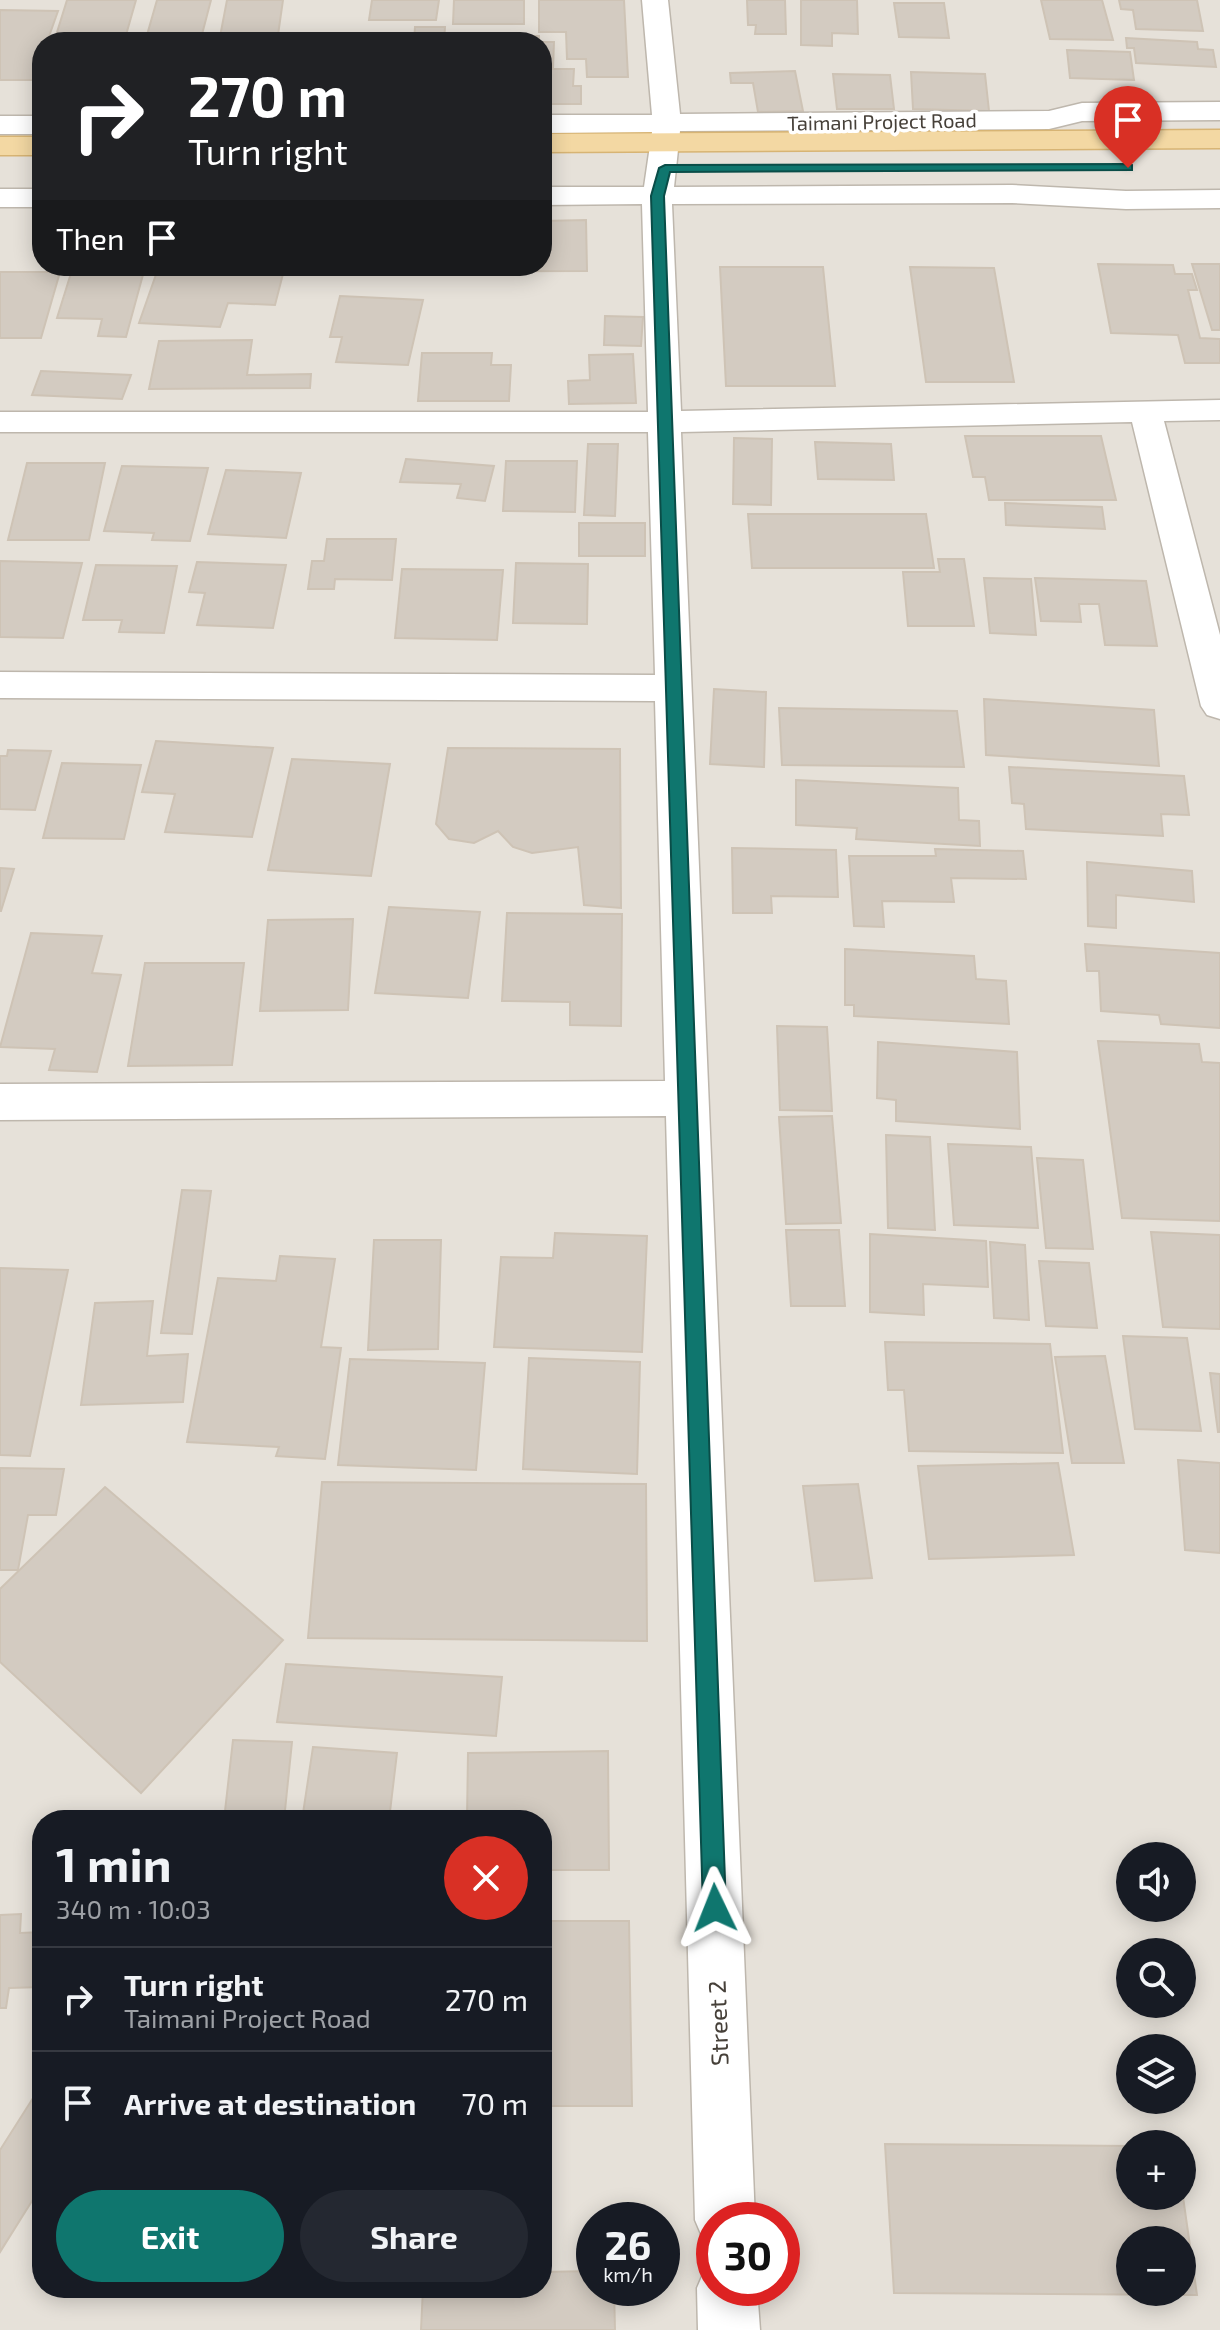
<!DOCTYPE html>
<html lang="en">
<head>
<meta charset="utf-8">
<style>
  :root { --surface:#171b24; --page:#242831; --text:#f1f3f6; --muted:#9ea1a6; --line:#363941; --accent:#0f766e }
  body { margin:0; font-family:"Exo 2",sans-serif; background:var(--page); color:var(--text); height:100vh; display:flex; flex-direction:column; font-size:30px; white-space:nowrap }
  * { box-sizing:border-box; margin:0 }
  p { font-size:26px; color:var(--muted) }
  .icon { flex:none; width:44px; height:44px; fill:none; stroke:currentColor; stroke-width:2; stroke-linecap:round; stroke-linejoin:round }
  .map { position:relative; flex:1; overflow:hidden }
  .sheet { position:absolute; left:32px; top:1810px; width:520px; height:488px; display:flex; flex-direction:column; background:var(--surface); border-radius:32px; box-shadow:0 4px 20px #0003 }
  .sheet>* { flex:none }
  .top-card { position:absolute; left:32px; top:32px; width:520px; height:244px; border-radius:32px; box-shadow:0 4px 20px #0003; background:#202124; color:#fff; overflow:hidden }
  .buttons { position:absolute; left:1116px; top:1842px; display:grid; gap:16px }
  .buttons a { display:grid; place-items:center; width:80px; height:80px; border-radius:50%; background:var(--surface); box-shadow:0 4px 20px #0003; font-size:40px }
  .speed { position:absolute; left:576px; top:2202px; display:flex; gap:16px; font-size:40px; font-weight:700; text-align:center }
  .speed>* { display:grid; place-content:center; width:104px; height:104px; border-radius:50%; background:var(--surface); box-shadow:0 4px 20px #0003; line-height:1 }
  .speed small { font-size:20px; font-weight:400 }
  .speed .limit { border:12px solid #d22; background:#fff; color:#111 }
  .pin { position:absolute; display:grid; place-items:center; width:68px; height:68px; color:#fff; margin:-82px -34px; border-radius:50% 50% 50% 0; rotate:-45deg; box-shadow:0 0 8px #0007 }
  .pin .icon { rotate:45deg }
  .me { position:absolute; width:88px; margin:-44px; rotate:358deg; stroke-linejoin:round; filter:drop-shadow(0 0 6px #0008) }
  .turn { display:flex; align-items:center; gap:28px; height:168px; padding:0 24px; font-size:36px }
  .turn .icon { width:104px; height:104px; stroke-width:2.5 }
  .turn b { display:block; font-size:56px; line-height:68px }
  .then { display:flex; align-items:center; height:76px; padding:0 24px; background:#0003; gap:16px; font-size:30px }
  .round { display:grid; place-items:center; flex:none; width:84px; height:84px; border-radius:42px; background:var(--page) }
  .head { display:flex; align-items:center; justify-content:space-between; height:136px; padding:0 24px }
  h1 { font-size:48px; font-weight:700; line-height:60px }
  .action { display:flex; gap:16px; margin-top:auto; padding:16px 24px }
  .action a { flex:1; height:92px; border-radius:48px; background:var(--accent); color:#fff; font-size:32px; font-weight:700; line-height:92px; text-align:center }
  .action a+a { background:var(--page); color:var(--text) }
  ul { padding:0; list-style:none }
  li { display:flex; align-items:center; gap:24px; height:104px; padding:0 24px; border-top:2px solid var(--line) }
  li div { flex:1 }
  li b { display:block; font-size:30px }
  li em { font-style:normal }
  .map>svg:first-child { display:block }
  .residential { fill:#e6e1d9; fill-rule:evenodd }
  .building { fill:#d3cbc1; stroke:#cec3b5; stroke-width:2; fill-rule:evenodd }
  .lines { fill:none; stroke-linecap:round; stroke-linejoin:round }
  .minor-casing { stroke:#beb7ad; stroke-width:3 }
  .major-casing { stroke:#d7b474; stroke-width:3 }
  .minor { fill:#fff; fill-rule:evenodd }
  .major { fill:#f3d8a3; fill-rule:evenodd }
  .route { fill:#0f766e; stroke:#0a4d48; stroke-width:2 }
  .labels { text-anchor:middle; stroke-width:7; stroke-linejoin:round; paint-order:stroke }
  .far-street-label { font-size:20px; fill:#464039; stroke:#fff }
  .street-label { font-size:24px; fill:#464039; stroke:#fff }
</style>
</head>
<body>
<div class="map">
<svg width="1220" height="2330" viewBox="0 0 1220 2330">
  <rect width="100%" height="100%" fill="#f3f0ea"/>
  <!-- residential -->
  <path class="residential" d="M0,0H1220V2330H0ZM42,42H542V266H42ZM42,1820H542V2288H42ZM1130,1856H1182V1908H1130ZM1130,1952H1182V2004H1130ZM1130,2048H1182V2100H1130ZM1130,2144H1182V2196H1130ZM594,2220H662V2288H594ZM714,2220H782V2288H714ZM1130,2240H1182V2292H1130Z"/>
  <!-- building -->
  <g class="building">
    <path d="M67,0H136L124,42H54Z"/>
    <path d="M157,0H211L200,42H145Z"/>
    <path d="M227,0H283L277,42H219Z"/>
    <path d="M372,0H439L436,20H369Z"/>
    <path d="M454,0H524V24H453Z"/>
    <path d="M539,0H624L628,77H587L586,59H567L566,32H539Z"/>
    <path d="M747,0H785L786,34H755L756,25H748Z"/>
    <path d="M801,0H857L858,34L832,33V46L801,45Z"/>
    <path d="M1041,0H1102L1113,40L1050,39Z"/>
    <path d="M1119,0H1197L1203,31L1136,29L1133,10L1121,9Z"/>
    <path d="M894,3H944L949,38L899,37Z"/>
    <path d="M0,10L58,11L47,42H42V57L34,80H0Z"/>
    <path d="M415,27H445L444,42H414Z"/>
    <path d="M451,36H539V42H554L553,69H574L573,86H581V104H542V42H451Z"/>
    <path d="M1126,38L1197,42L1198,49L1213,50L1216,67L1136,63L1134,48H1127Z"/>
    <path d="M1067,50L1130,52L1134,80L1070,78Z"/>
    <path d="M795,71L803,111L758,112L753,83H731L730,73Z"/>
    <path d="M911,72L985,74L989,111L913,109Z"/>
    <path d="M833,74L890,75L894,109H837Z"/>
    <path d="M586,220L587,271L349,272L350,266H542V221Z"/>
    <path d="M1098,264L1173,265L1175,274H1192L1197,290H1188L1200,338L1220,339V363H1185L1178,335L1111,333Z"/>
    <path d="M1192,264H1220V330H1212Z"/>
    <path d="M159,266H184L284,270L275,305L228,303L220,327L139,323Z"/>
    <path d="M720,267H823L835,386H726Z"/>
    <path d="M910,267L994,268L1014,382H926Z"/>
    <path d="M72,270L144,271L126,337L98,336L102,319L57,318Z"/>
    <path d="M0,272H60L41,338H0Z"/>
    <path d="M340,296L423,300L408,365L336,362L342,337H330Z"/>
    <path d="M605,316L643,317L641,346L604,345Z"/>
    <path d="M252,340L247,375L311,374L310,388L149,389L159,341Z"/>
    <path d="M422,353H492L491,365H511L509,401H418Z"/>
    <path d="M633,354L636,403L569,404L568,381L590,380L589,355Z"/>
    <path d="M41,371L131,375L122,399L32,395Z"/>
    <path d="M965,436H1101L1116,500H989L985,477H973Z"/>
    <path d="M734,438L772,439L771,505L733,504Z"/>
    <path d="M815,442L891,444L894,480L818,479Z"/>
    <path d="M588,444H618L615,516L584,515Z"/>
    <path d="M406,459L494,466L485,501L457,498L461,484L400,482Z"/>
    <path d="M506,461H577L575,512L503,511Z"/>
    <path d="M27,463H105L89,540H8Z"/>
    <path d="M122,466L208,468L190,541L152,540L154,533L104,531Z"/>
    <path d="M226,470L301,473L286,538L208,534Z"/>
    <path d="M1005,503L1102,507L1105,529L1006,525Z"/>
    <path d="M748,514H926L934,568H752Z"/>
    <rect x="579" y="523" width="66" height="33"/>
    <path d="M327,539H396L392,580L335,579L334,589H308L312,561H324Z"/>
    <path d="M938,559H964L974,626H908L903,572H940Z"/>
    <path d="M0,561L82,563L63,638L0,637Z"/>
    <path d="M197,562L286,565L273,628L197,625L205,593L189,592Z"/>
    <path d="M516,563L588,564L587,624L513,623Z"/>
    <path d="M96,565L177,566L164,633L119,632L122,620H83Z"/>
    <path d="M402,569L503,570L497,640L395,638Z"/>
    <path d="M984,578L1031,579L1036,635L990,633Z"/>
    <path d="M1035,578L1146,581L1157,646L1105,645L1099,604H1079L1081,622L1041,621Z"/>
    <path d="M714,689L766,692L764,767L710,764Z"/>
    <path d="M984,699L1154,710L1159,766L986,755Z"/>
    <path d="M779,708L957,711L964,767L782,765Z"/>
    <path d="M156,741L273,748L252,837L165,832L175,794L142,792Z"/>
    <path d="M448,748L620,749L621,908L584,905L578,847L532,853L513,847L498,831L474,843L449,839L436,824Z"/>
    <path d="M8,750L51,751L35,810L0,809V756H7Z"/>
    <path d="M292,759L390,764L371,876L268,870Z"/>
    <path d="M62,763L141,765L124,839L43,838Z"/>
    <path d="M1009,767L1184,776L1189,815L1161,814L1163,836L1026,829L1024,804L1012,803Z"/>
    <path d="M796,780L958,788L959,820L979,821L980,846L856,839L857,828L796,825Z"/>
    <path d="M732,848L836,850L838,897L771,896L772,913H733Z"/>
    <path d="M935,849L1023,851L1026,879L951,878L954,902L882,901L884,927L854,926L849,856H936Z"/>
    <path d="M1087,862L1192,871L1194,902L1116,895V928L1088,926Z"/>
    <path d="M0,868L14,869L1,911H0Z"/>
    <path d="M389,907L480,912L468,998L375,993Z"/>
    <path d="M507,913L622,914L621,1026L570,1025V1002L502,1001Z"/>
    <path d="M353,919L348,1010L260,1011L268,920Z"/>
    <path d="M31,933L102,936L92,973L121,975L97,1072L49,1070L55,1049L0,1047Z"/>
    <path d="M1085,944L1220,953V1028L1161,1024L1159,1015L1101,1011L1099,971H1087Z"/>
    <path d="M845,949L974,956L976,979L1006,981L1009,1024L854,1016V1005H845Z"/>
    <path d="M145,963H244L232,1065L128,1066Z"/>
    <path d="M777,1026L827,1027L832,1111L780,1110Z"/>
    <path d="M1098,1041L1199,1044L1202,1062L1220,1063V1221L1122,1218Z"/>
    <path d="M878,1042L1017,1052L1020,1129L896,1121V1100L877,1098Z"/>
    <path d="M832,1116L841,1223L786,1224L779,1117Z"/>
    <path d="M886,1135L930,1137L935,1230L888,1228Z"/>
    <path d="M948,1144L1031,1147L1038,1228L954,1225Z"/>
    <path d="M1037,1158L1083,1160L1093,1249L1046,1248Z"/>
    <path d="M182,1190L211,1191L192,1334L161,1333Z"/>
    <path d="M786,1230H839L845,1306H791Z"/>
    <path d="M1151,1232L1220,1235V1329L1163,1327Z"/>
    <path d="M555,1233L647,1236L642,1352L494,1347L501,1257L553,1258Z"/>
    <path d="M870,1234L986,1241L988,1287L923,1284L924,1315L870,1312Z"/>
    <path d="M374,1240H441L438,1349L368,1350Z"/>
    <path d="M990,1242L1025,1245L1029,1320L994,1318Z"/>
    <path d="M280,1256L335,1259L321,1347L341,1348L325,1459L276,1456L279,1447L187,1442L218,1278L276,1281Z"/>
    <path d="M1039,1261L1089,1263L1097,1328L1046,1326Z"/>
    <path d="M0,1268L68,1270L30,1456L0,1455Z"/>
    <path d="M153,1301L147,1356L188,1354L183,1402L81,1405L95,1303Z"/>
    <path d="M1123,1336L1187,1338L1201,1431L1135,1429Z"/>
    <path d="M885,1342L1050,1344L1063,1453L909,1451L904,1390H888Z"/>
    <path d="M1105,1356L1124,1463H1072L1055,1357Z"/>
    <path d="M529,1358L640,1362L637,1474L523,1469Z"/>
    <path d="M350,1359L485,1363L476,1470L338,1465Z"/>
    <path d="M1210,1373L1220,1374V1432H1218Z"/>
    <path d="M1178,1460L1220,1463V1553L1185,1550Z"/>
    <path d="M1058,1463L1074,1555L929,1559L918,1466Z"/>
    <path d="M0,1468L64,1469L56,1515H28L18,1570H0Z"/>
    <path d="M322,1482L646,1484L647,1641L308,1638Z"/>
    <path d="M858,1484L872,1578L815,1581L803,1486Z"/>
    <path d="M105,1487L283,1640L141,1793L0,1662V1589Z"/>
    <path d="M286,1664L502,1677L496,1736L277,1722Z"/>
    <path d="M233,1740L292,1742L284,1820H224Z"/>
    <path d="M313,1747L397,1753L389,1820H302Z"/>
    <path d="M608,1751L609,1870H542V1820L467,1819L468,1753Z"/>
    <path d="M21,1914L20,1933L42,1932V1987L9,1988L6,2008H0V1915Z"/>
    <path d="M542,1921H629L632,2106H542Z"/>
    <path d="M42,2084V2185L0,2252V2150Z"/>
    <path d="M885,2144L1130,2146V2196H1182V2190L1197,2295L894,2293ZM1130,2240H1182V2292H1130Z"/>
    <path d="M594,2271V2288H614L615,2330H421L423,2288H542V2272Z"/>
  </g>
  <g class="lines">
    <!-- minor casing -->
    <g class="minor-casing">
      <g id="minor">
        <path d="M642,0H668L680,114L1049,111L1082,103L1220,102V120L1082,121L1049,129L680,131L674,187L1012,185L1126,191L1220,190V208L1126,209L1012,203L672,204L681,411L1220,400V420L1164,421L1220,635V719L1207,715L1201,706L1132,422L681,432L755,2220H714V2245L704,2241L695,2220L666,1116L0,1120V1084L665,1081L655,701L0,698V672L655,675L648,432H0V412H648L642,204L542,205V187H644L652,132L542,133V115H652Z"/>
        <rect x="0" y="116" width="42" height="18"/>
        <rect x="0" y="189" width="42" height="18"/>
        <path d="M714,2263V2288H757L760,2330H698L697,2288L706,2267Z"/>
      </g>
    </g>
    <!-- major casing -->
    <g class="major-casing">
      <g id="major">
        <path d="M1220,130V148L542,152V134Z"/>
        <rect x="0" y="137" width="42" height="18"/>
      </g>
    </g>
    <!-- minor -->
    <use href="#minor" class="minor"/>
    <!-- major -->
    <use href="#major" class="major"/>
  </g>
  <!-- route -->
  <path class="route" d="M1128,164L1132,165V170L670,172L664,196L726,1908L723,1916L715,1920L707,1916L703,1908L651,196L659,168L665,165Z"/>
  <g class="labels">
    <!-- far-street labels -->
    <g class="far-street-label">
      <text transform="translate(882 122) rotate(-1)" y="7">Taimani Project Road</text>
    </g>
    <!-- street labels -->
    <g class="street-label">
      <text transform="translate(719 2023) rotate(-92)" y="8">Street 2</text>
    </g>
  </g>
</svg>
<div class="buttons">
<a><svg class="icon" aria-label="sound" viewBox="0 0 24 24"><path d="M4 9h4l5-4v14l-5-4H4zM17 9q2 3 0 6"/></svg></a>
<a><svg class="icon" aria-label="search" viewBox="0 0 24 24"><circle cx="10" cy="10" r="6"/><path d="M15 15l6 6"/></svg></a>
<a><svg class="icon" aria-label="layers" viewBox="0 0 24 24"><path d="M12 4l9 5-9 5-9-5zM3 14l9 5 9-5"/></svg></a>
<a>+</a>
<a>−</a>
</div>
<div class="speed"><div>26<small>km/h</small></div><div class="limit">30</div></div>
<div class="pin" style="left:1128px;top:168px;background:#d93025"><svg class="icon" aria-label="arrive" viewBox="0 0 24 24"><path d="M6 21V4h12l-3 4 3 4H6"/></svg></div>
<svg class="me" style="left:715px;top:1908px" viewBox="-20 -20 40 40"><path d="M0-17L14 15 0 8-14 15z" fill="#0f766e" stroke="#fff" stroke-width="4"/></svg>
<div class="top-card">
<div class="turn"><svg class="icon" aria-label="right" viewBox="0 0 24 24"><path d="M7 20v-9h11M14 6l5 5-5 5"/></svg><div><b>270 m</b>Turn right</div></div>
<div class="then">Then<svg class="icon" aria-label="arrive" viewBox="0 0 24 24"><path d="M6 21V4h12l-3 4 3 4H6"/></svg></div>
</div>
<section class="sheet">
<div class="head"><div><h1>1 min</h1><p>340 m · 10:03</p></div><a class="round" style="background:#d93025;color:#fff"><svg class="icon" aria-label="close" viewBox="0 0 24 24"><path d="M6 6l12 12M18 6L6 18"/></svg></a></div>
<ul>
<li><svg class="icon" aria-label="right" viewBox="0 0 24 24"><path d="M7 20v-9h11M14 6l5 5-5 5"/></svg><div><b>Turn right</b><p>Taimani Project Road</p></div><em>270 m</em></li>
<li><svg class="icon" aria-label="arrive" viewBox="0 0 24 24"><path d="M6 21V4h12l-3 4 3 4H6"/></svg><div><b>Arrive at destination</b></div><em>70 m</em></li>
</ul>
<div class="action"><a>Exit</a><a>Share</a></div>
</section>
</div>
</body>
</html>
